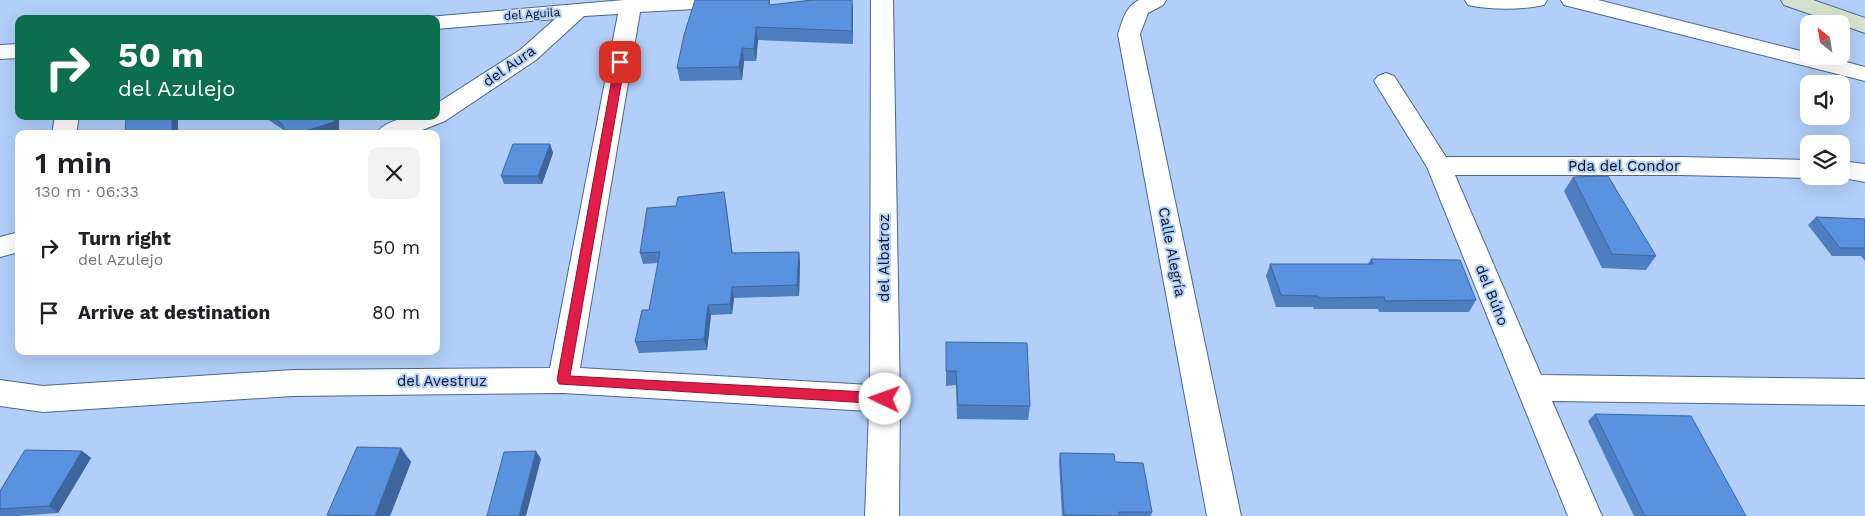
<!DOCTYPE html>
<html lang="en">
<head>
<meta charset="utf-8">
<style>
  :root { --surface:#fff; --page:#f2f2f2; --text:#202124; --muted:#757577 }
  body { margin:0; font-family:"Work Sans",sans-serif; background:var(--page); color:var(--text); height:100vh; display:flex; flex-direction:column; font-size:19px; white-space:nowrap }
  * { box-sizing:border-box; margin:0 }
  p { font-size:16px; color:var(--muted) }
  .icon { flex:none; width:28px; height:28px; fill:none; stroke:currentColor; stroke-width:2; stroke-linecap:round; stroke-linejoin:round }
  .map { position:relative; flex:1; overflow:hidden }
  .sheet { position:absolute; left:15px; top:130px; width:425px; height:225px; display:flex; flex-direction:column; background:var(--surface); border-radius:10px; box-shadow:0 5px 20px #0002 }
  .sheet>* { flex:none }
  .banner { position:absolute; left:15px; top:15px; width:425px; height:105px; border-radius:10px; box-shadow:0 5px 20px #0002; background:#0b6e4f; color:#fff; overflow:hidden }
  .needle { width:32px; rotate:330deg }
  .controls { position:absolute; left:1800px; top:15px; display:grid; gap:10px }
  .controls a { display:grid; place-items:center; width:50px; height:50px; border-radius:10px; background:var(--surface); box-shadow:0 5px 20px #0002; font-size:25px }
  .pin { position:absolute; display:grid; place-items:center; width:42px; height:42px; color:#fff; margin:-21px; border-radius:10px; box-shadow:0 2px 8px #0006 }
  .me { position:absolute; width:55px; margin:-28px; rotate:273deg; stroke-linejoin:round; filter:drop-shadow(0 0 4px #0008) }
  .turn { display:flex; align-items:center; gap:18px; height:105px; padding:0 20px; font-size:22px }
  .turn .icon { width:65px; height:65px; stroke-width:2.5 }
  .turn b { display:block; font-size:35px; line-height:42px }
  .round { display:grid; place-items:center; flex:none; width:52px; height:52px; border-radius:10px; background:var(--page) }
  .overview { display:flex; align-items:center; justify-content:space-between; height:85px; padding:0 20px }
  h1 { font-size:30px; font-weight:600; line-height:38px }
  ul { padding:0; list-style:none }
  li { display:flex; align-items:center; gap:15px; height:65px; padding:0 20px }
  li div { flex:1 }
  li b { display:block; font-size:19px }
  li em { font-style:normal }
  .map>svg:first-child { display:block }
  .lines { fill:none; stroke-linecap:round; stroke-linejoin:round }
  .minor-casing { stroke:#4c678c; stroke-width:2 }
  .secondary-casing { stroke:#4c678c; stroke-width:2 }
  .minor { fill:#fff; fill-rule:evenodd }
  .secondary { fill:#d4e2ce; fill-rule:evenodd }
  .wall { fill:#4d7ec0 }
  .shaded-wall { fill:#3e669c }
  .building { fill:#5992df; stroke:#3e669c }
  .route { fill:#e11d48; stroke:#92132f }
  .labels { text-anchor:middle; stroke-width:4; stroke-linejoin:round; paint-order:stroke }
  .far-street-label { font-size:12px; fill:#0b1625; stroke:#b1cff9 }
  .street-label { font-size:15px; fill:#0b1625; stroke:#b1cff9 }
</style>
</head>
<body>
<div class="map">
<svg width="1865" height="516" viewBox="0 0 1865 516">
  <rect width="100%" height="100%" fill="#b1cff9"/>
  <g class="lines">
    <!-- minor casing -->
    <g class="minor-casing">
      <g id="minor">
        <path d="M624,0H760L757,5L749,6L640,12L580,368L870,385L871,0H893L900,399L899,516H865L869,411L563,393L293,396L43,412L0,406V380L43,386L293,370L550,368L618,14L584,16L536,60L445,121L412,134H376C386,117 418,116 436,116V104L520,50L555,19L436,29V19H427L428,17Z"/>
        <path d="M1139,0H1166L1163,5L1148,13L1140,34L1241,516H1207L1118,34C1123,20 1125,7 1139,0Z"/>
        <path d="M1465,0H1547L1544,5C1521,10 1491,10 1468,5Z"/>
        <path d="M1561,0H1598L1809,53V56H1824L1865,67V81L1564,5Z"/>
        <path d="M19,44V58L0,59V45Z"/>
        <path d="M1386,73L1394,76L1446,157H1680L1809,160V176H1815L1809,178L1680,175H1455L1541,375L1865,379V405L1552,401L1602,516H1568L1427,167L1374,81L1378,76Z"/>
        <path d="M55,116H79L76,134H52Z"/>
        <path d="M1841,161L1865,164V182L1832,176H1841Z"/>
        <path d="M19,232V252L0,257V237Z"/>
      </g>
    </g>
    <!-- secondary casing -->
    <g class="secondary-casing">
      <path id="secondary" d="M1781,0H1813L1865,18V33L1784,5Z"/>
    </g>
    <!-- minor -->
    <use href="#minor" class="minor"/>
    <!-- secondary -->
    <use href="#secondary" class="secondary"/>
  </g>
  <!-- wall -->
  <g class="wall">
    <path d="M695,0H770V5L852,0L853,44L758,40L756,61H744L742,80L680,81L677,68Z"/>
    <path d="M265,116H339V130L285,131L267,119Z"/>
    <path d="M550,144L553,153L542,184H504L501,176Z"/>
    <path d="M1573,177L1656,256L1646,270L1602,268L1564,191Z"/>
    <path d="M726,203L732,253L799,252L800,263L799,296L734,298L732,314L711,315L707,350L639,353L635,342L649,310L658,263L643,264L640,253Z"/>
    <path d="M1816,217L1865,219V261L1861,256H1832L1808,225Z"/>
    <path d="M1371,259L1476,300L1469,312H1379L1378,309H1314L1313,307H1276L1266,276L1270,264H1368Z"/>
    <path d="M946,342L1030,406L1028,420L957,419L956,385L946,386Z"/>
    <path d="M1595,414L1746,516H1634L1588,421Z"/>
    <path d="M401,448L411,462L390,516H328L327,515Z"/>
    <path d="M82,451L91,458L58,513L18,516H0V491Z"/>
    <path d="M1060,453L1115,462L1152,512L1151,516H1062L1059,461Z"/>
  </g>
  <!-- shaded-wall -->
  <g class="shaded-wall">
    <path d="M852,0L853,8V44L852,31Z"/>
    <path d="M756,27L758,40L756,61L754,49Z"/>
    <path d="M742,48L744,61L742,80L739,67Z"/>
    <rect x="172" y="116" width="6" height="18"/>
    <path d="M334,116H339V130L327,134H295Z"/>
    <path d="M550,144L553,153L542,184L538,176Z"/>
    <path d="M724,192L726,203L734,264L732,253Z"/>
    <path d="M799,252L800,263L799,296L797,285Z"/>
    <path d="M732,287L734,298L732,314L730,304Z"/>
    <path d="M708,305L711,315L707,350L704,339Z"/>
    <path d="M401,448L411,462L390,516H375Z"/>
    <path d="M82,451L91,458L58,513L49,506Z"/>
    <path d="M536,451L541,459L526,516H519Z"/>
  </g>
  <!-- building -->
  <g class="building">
    <path d="M695,0H769V5L812,0H852V31L756,27L754,49L742,48L739,67L677,68L684,35Z"/>
    <path d="M130,116H172V134H125L126,117Z"/>
    <path d="M271,116H334V122L295,134H287L282,124Z"/>
    <path d="M513,144H550L538,176H501Z"/>
    <path d="M1608,176L1656,256L1612,254L1573,177Z"/>
    <path d="M724,192L732,253L799,252L797,285L732,287L730,304L708,305L704,339L635,342L642,310H649L660,252L640,253L647,208L676,206L678,197Z"/>
    <path d="M1816,217L1865,219V248H1840Z"/>
    <path d="M1371,259L1460,260L1476,300L1385,301L1384,297L1319,298L1318,296L1281,295L1270,264H1373Z"/>
    <path d="M946,342L1027,343L1030,406L958,405L956,371H946Z"/>
    <path d="M1595,414L1691,416L1746,516H1645Z"/>
    <path d="M357,447L401,448L375,516L327,515Z"/>
    <path d="M25,450L82,451L49,506L0,509V491Z"/>
    <path d="M536,451L519,516H487L504,452Z"/>
    <path d="M1060,453L1114,454L1115,462L1143,463L1152,512H1119L1120,516L1064,515Z"/>
  </g>
  <!-- route -->
  <path class="route" d="M620,59L625,62L570,376L885,393L889,395L891,399L889,402L885,404L559,384L557,380L615,62Z"/>
  <g class="labels">
    <!-- far-street labels -->
    <g class="far-street-label">
      <text transform="translate(532 14) rotate(-4)" y="4">del Aguila</text>
    </g>
    <!-- street labels -->
    <g class="street-label">
      <text transform="translate(509 66) rotate(-35)" y="5">del Aura</text>
      <text x="1624" y="171">Pda del Condor</text>
      <text transform="translate(1172 252) rotate(79)" y="5">Calle Alegría</text>
      <text transform="translate(884 258) rotate(-90)" y="5">del Albatroz</text>
      <text transform="translate(1492 295) rotate(68)" y="5">del Búho</text>
      <text x="442" y="386">del Avestruz</text>
    </g>
  </g>
</svg>
<div class="controls">
<a><svg class="needle" viewBox="-14 -14 28 28"><path d="M0-13l5 13h-10z" fill="#e53935"/><path d="M0 13l5-13h-10z" fill="#757577"/></svg></a>
<a><svg class="icon" aria-label="sound" viewBox="0 0 24 24"><path d="M4 9h4l5-4v14l-5-4H4zM17 9q2 3 0 6"/></svg></a>
<a><svg class="icon" aria-label="layers" viewBox="0 0 24 24"><path d="M12 4l9 5-9 5-9-5zM3 14l9 5 9-5"/></svg></a>
</div>
<div class="pin" style="left:620px;top:62px;background:#d93025"><svg class="icon" aria-label="arrive" viewBox="0 0 24 24"><path d="M6 21V4h12l-3 4 3 4H6"/></svg></div>
<svg class="me" style="left:885px;top:399px" viewBox="-20 -20 40 40"><circle r="19" fill="#fff"/><path d="M0-13L10 11 0 6-10 11z" fill="#e11d48"/></svg>
<div class="banner">
<div class="turn"><svg class="icon" aria-label="right" viewBox="0 0 24 24"><path d="M7 20v-9h11M14 6l5 5-5 5"/></svg><div><b>50 m</b>del Azulejo</div></div>
</div>
<section class="sheet">
<div class="overview"><div><h1>1 min</h1><p>130 m · 06:33</p></div><a class="round"><svg class="icon" aria-label="close" viewBox="0 0 24 24"><path d="M6 6l12 12M18 6L6 18"/></svg></a></div>
<ul>
<li><svg class="icon" aria-label="right" viewBox="0 0 24 24"><path d="M7 20v-9h11M14 6l5 5-5 5"/></svg><div><b>Turn right</b><p>del Azulejo</p></div><em>50 m</em></li>
<li><svg class="icon" aria-label="arrive" viewBox="0 0 24 24"><path d="M6 21V4h12l-3 4 3 4H6"/></svg><div><b>Arrive at destination</b></div><em>80 m</em></li>
</ul>
</section>
</div>
</body>
</html>
